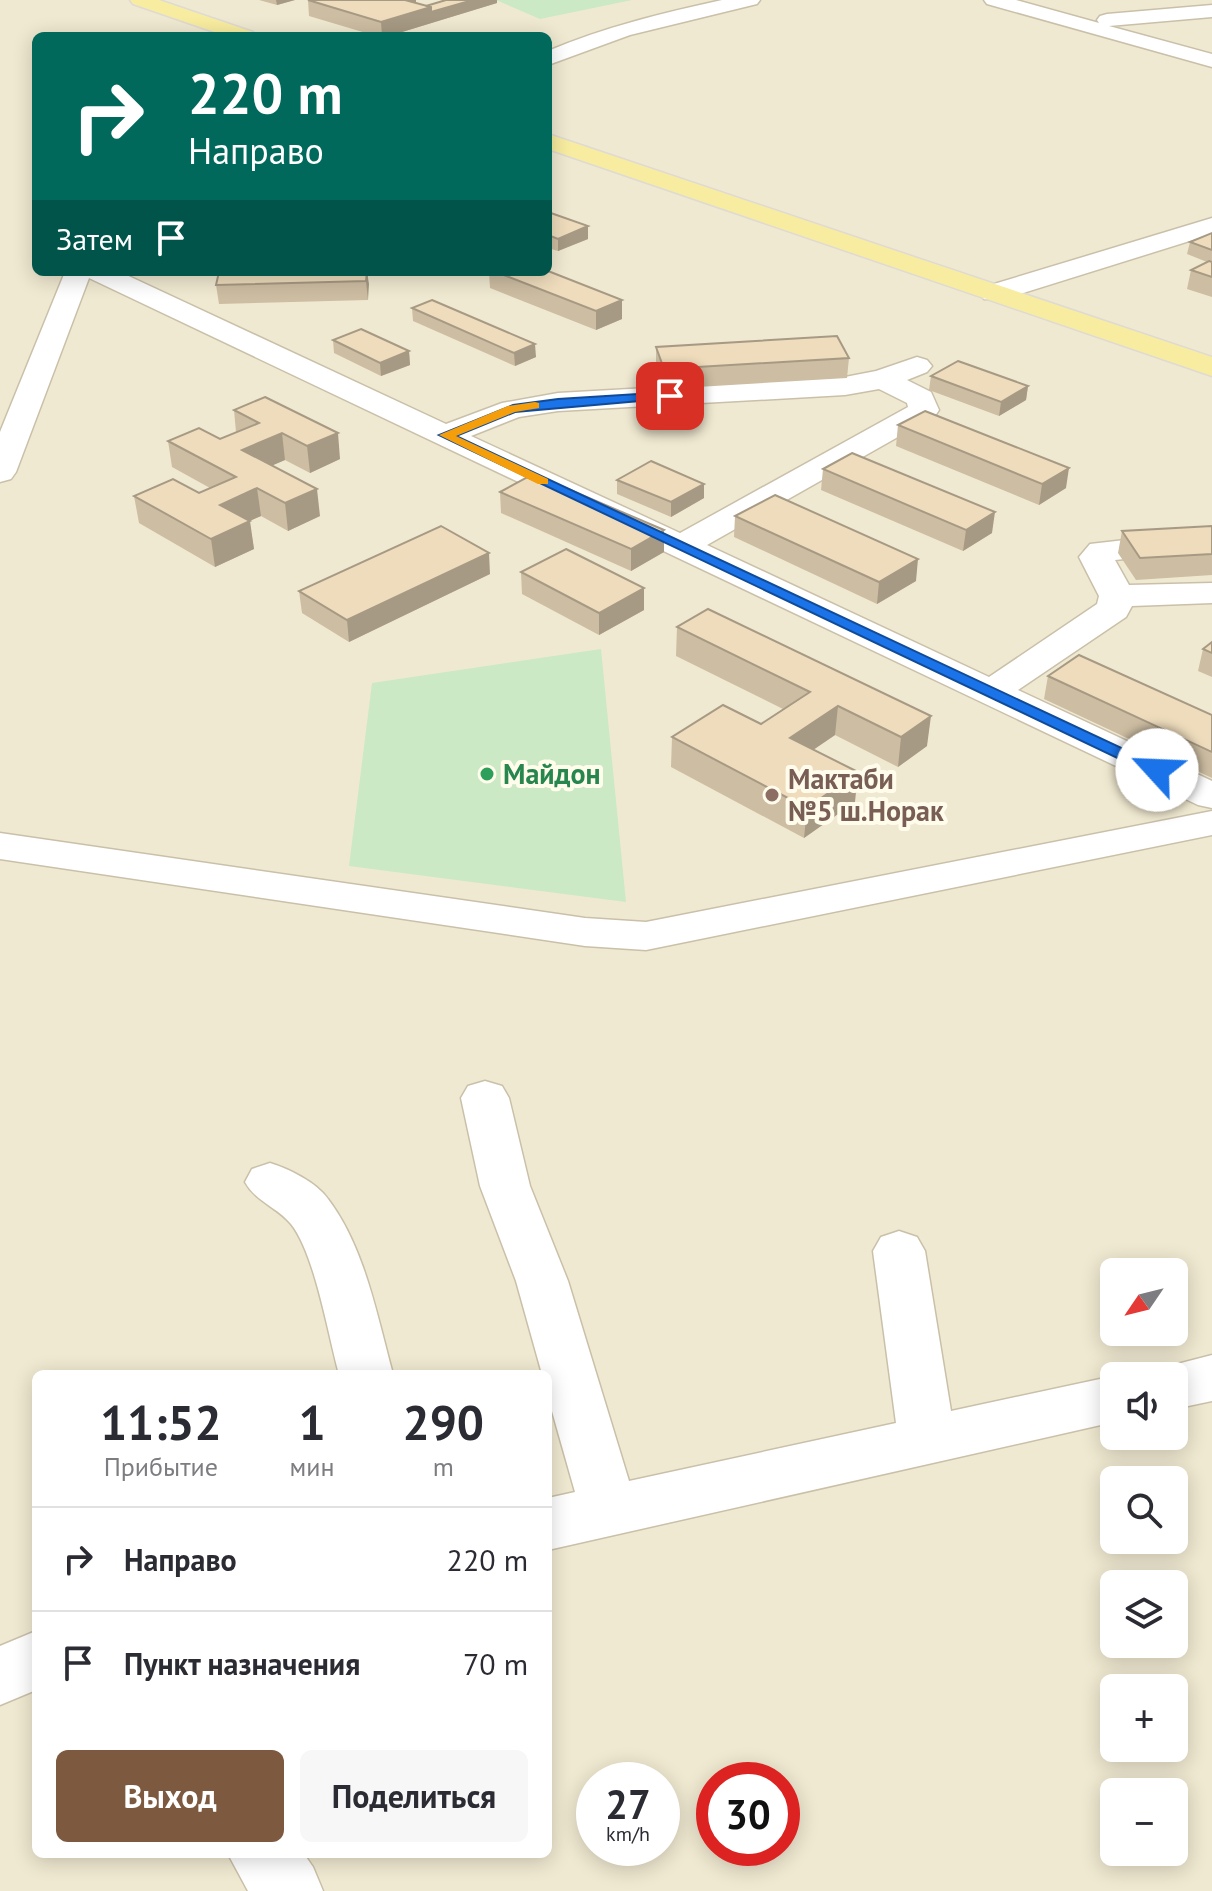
<!DOCTYPE html>
<html lang="ru">
<head>
<meta charset="utf-8">
<style>
  :root { --surface:#fff; --page:#f7f7f7; --text:#2b2b33; --muted:#7c7c81; --line:#e1e1e2; --accent:#7d593f }
  body { margin:0; font-family:"PT Sans",sans-serif; background:var(--page); color:var(--text); height:100vh; display:flex; flex-direction:column; font-size:30px; white-space:nowrap }
  * { box-sizing:border-box; margin:0 }
  p { font-size:26px; color:var(--muted) }
  .icon { flex:none; width:44px; height:44px; fill:none; stroke:currentColor; stroke-width:2; stroke-linecap:round; stroke-linejoin:round }
  .map { position:relative; flex:1; overflow:hidden }
  .sheet { position:absolute; left:32px; top:1370px; width:520px; height:488px; display:flex; flex-direction:column; background:var(--surface); border-radius:12px; box-shadow:0 4px 20px #0003 }
  .sheet>* { flex:none }
  .top-card { position:absolute; left:32px; top:32px; width:520px; height:244px; border-radius:12px; box-shadow:0 4px 20px #0003; background:#00695c; color:#fff; overflow:hidden }
  .needle { width:52px; rotate:235deg }
  .fabs { position:absolute; left:1100px; top:1258px; display:grid; gap:16px }
  .fabs a { display:grid; place-items:center; width:88px; height:88px; border-radius:12px; background:var(--surface); box-shadow:0 4px 20px #0003; font-size:40px }
  .speed { position:absolute; left:576px; top:1762px; display:flex; gap:16px; font-size:40px; font-weight:700; text-align:center }
  .speed>* { display:grid; place-content:center; width:104px; height:104px; border-radius:50%; background:var(--surface); box-shadow:0 4px 20px #0003; line-height:1 }
  .speed small { font-size:20px; font-weight:400 }
  .speed .limit { border:12px solid #d22; background:#fff; color:#111 }
  .pin { position:absolute; display:grid; place-items:center; width:68px; height:68px; color:#fff; margin:-34px; border-radius:16px; box-shadow:0 4px 12px #0006 }
  .me { position:absolute; width:88px; margin:-44px; rotate:295deg; stroke-linejoin:round; filter:drop-shadow(0 0 6px #0008) }
  .turn { display:flex; align-items:center; gap:28px; height:168px; padding:0 24px; font-size:36px }
  .turn .icon { width:104px; height:104px; stroke-width:2.5 }
  .turn b { display:block; font-size:56px; line-height:68px }
  .then { display:flex; align-items:center; height:76px; padding:0 24px; background:#0003; gap:16px; font-size:30px }
  .eta { display:flex; justify-content:space-evenly; align-items:center; height:136px; text-align:center }
  .eta b { font-size:48px; font-weight:700; line-height:56px }
  .action { display:flex; gap:16px; margin-top:auto; padding:16px 24px }
  .action a { flex:1; height:92px; border-radius:12px; background:var(--accent); color:#fff; font-size:32px; font-weight:700; line-height:92px; text-align:center }
  .action a+a { background:var(--page); color:var(--text) }
  ul { padding:0; list-style:none }
  li { display:flex; align-items:center; gap:24px; height:104px; padding:0 24px; border-top:2px solid var(--line) }
  li div { flex:1 }
  li b { display:block; font-size:30px }
  li em { font-style:normal }
  .map>svg:first-child { display:block }
  .residential { fill:#f0e9d1; fill-rule:evenodd }
  .green { fill:#cae9c4 }
  .lines { fill:none; stroke-linecap:round; stroke-linejoin:round }
  .minor-casing { stroke:#cac0a9; stroke-width:3 }
  .major-casing { stroke:#dedad4; stroke-width:3 }
  .minor { fill:#fff; fill-rule:evenodd }
  .major { fill:#f8eca0; fill-rule:evenodd }
  .wall { fill:#cdbda2 }
  .shaded-wall { fill:#a79a84 }
  .building { fill:#eedcbc; stroke:#a79a84; stroke-width:2 }
  .route { fill:#1a73e8; stroke:#114b97; stroke-width:2 }
  .slow { fill:#f59e0b }
  .leisure-dot { fill:#2e9e5b; stroke:#fffcec; stroke-width:3 }
  .education-dot { fill:#8d6e63; stroke:#fffcec; stroke-width:3 }
  .labels { text-anchor:middle; stroke-width:8; stroke-linejoin:round; paint-order:stroke }
  .leisure-label { font-size:28px; font-weight:bold; fill:#27864d; stroke:#fffcec; text-anchor:start }
  .education-label { font-size:28px; font-weight:bold; fill:#785e54; stroke:#fffcec; text-anchor:start }
</style>
</head>
<body>
<div class="map">
<svg width="1212" height="1891" viewBox="0 0 1212 1891">
  <rect width="100%" height="100%" fill="#fcf8e5"/>
  <!-- residential -->
  <path class="residential" d="M0,0H1212V1891H0ZM36,36H548V272H36ZM1114,1272H1174V1332H1114ZM36,1374H548V1854H36ZM1114,1376H1174V1436H1114ZM1114,1480H1174V1540H1114ZM1114,1584H1174V1644H1114ZM1114,1688H1174V1748H1114ZM594,1780H662V1848H594ZM714,1780H782V1848H714ZM1114,1792H1174V1852H1114Z"/>
  <!-- green -->
  <g class="green">
    <path d="M496,0H632L540,19Z"/>
    <path d="M601,649L626,902L349,866L372,683Z"/>
  </g>
  <g class="lines">
    <!-- minor casing -->
    <g class="minor-casing">
      <g id="minor">
        <path d="M722,0H760L757,4L630,35L548,65V51C604,27 663,13 722,0Z"/>
        <path d="M984,0H1016L1099,23L1097,20L1100,16L1107,14L1212,5V17L1109,26L1212,54V67L987,4Z"/>
        <path d="M1212,218V234L1004,299H984L980,293L984,287Z"/>
        <path d="M65,272H120L446,424L502,403L558,393L845,377L876,371L917,357L927,360L932,366L927,372L907,380L931,392L939,410L935,416L707,545L989,677L1097,604L1099,596L1079,557L1090,544L1212,530V550L1115,560L1129,585L1212,583V603L1132,606L1126,617L1018,690L1212,781V808L1198,805L89,278L16,472L11,479L0,482V432ZM879,389L907,403L908,407L680,533L471,436L519,417L558,411L845,395Z"/>
        <path d="M1212,811V835L646,950L585,946L0,859V833L585,918L646,922Z"/>
        <path d="M485,1081L502,1086L509,1098L530,1186L568,1281L629,1481L896,1423L873,1251L881,1237L899,1231L917,1237L925,1251L951,1411L1114,1376V1422L548,1550V1498L575,1492L548,1397V1374H542L516,1281L480,1186L461,1098L468,1086Z"/>
        <path d="M270,1163C289,1169 316,1182 328,1199C365,1248 377,1316 393,1374H339C328,1335 315,1254 291,1224C277,1207 256,1202 245,1182L252,1169Z"/>
        <path d="M1212,1355V1401L1174,1409V1376H1151L1154,1370Z"/>
        <path d="M36,1631V1690L0,1705V1646Z"/>
        <path d="M228,1854H304L313,1867L323,1891H248Z"/>
      </g>
    </g>
    <!-- major casing -->
    <g class="major-casing">
      <g id="major">
        <path d="M130,0H159L253,32L256,36H226L133,4Z"/>
        <path d="M548,134L1212,357V376L548,149Z"/>
      </g>
    </g>
    <!-- minor -->
    <use href="#minor" class="minor"/>
    <!-- major -->
    <use href="#major" class="major"/>
  </g>
  <!-- wall -->
  <g class="wall">
    <path d="M259,0H295L277,5Z"/>
    <path d="M308,0H416V3L426,6L446,0H497V3L389,36H376L309,16Z"/>
    <path d="M548,212L588,226V239L558,251L548,248Z"/>
    <path d="M1212,233V297L1187,289L1191,270L1207,262L1187,254L1190,242Z"/>
    <path d="M219,272H368V300L219,304L216,285Z"/>
    <path d="M489,272H548L622,319L596,330L490,288Z"/>
    <path d="M412,308L536,357L515,366L413,321Z"/>
    <path d="M333,340L409,351L410,365L381,376L334,353Z"/>
    <path d="M656,347L849,358L847,378L664,389L656,367Z"/>
    <path d="M931,376L1028,386L1026,400L999,416L929,390Z"/>
    <path d="M234,410L340,459L310,473L285,460L272,465L320,516L288,531L261,516L249,521L254,549L215,567L139,523L134,496L199,493L210,488L172,467L168,441L220,439L236,432Z"/>
    <path d="M898,425L1066,488L1039,505L896,446Z"/>
    <path d="M823,469L992,533L963,551L821,490Z"/>
    <path d="M617,480L704,484V498L671,517L617,494Z"/>
    <path d="M500,492L664,530V552L631,571L501,513Z"/>
    <path d="M735,516L916,581L877,604L734,537Z"/>
    <path d="M1212,526V575L1136,580L1118,553L1122,531Z"/>
    <path d="M521,572L644,588V610L599,635L522,594Z"/>
    <path d="M490,574L349,642L302,613L299,591Z"/>
    <path d="M677,627L927,746L898,767L835,735L813,750L855,802L804,838L671,767L672,737L761,724L783,709L676,656Z"/>
    <path d="M1212,642V677L1198,671L1203,649Z"/>
    <path d="M1048,676L1212,715V778L1044,699Z"/>
  </g>
  <!-- shaded-wall -->
  <g class="shaded-wall">
    <path d="M276,0H295L277,5Z"/>
    <path d="M405,0H416V12L431,7L473,0H497V3L389,36H382L381,22Z"/>
    <path d="M588,226V239L558,251V239Z"/>
    <path d="M367,272L369,284L368,300L366,281Z"/>
    <path d="M622,300V319L596,330V311Z"/>
    <path d="M535,344L536,357L515,366L514,353Z"/>
    <path d="M409,351L410,365L381,376L380,363Z"/>
    <path d="M1028,386L1026,400L999,416L1001,402Z"/>
    <path d="M282,433L285,460L246,477L242,450Z"/>
    <path d="M338,433L340,459L310,473L307,446Z"/>
    <path d="M1069,468L1066,488L1039,505L1042,484Z"/>
    <path d="M704,484V498L671,517V502Z"/>
    <path d="M257,488L261,516L224,532L220,505Z"/>
    <path d="M317,489L320,516L288,531L285,503Z"/>
    <path d="M995,512L992,533L963,551L966,530Z"/>
    <path d="M250,521L254,549L215,567L211,539Z"/>
    <path d="M664,530V552L631,571V549Z"/>
    <path d="M489,553L490,574L349,642L347,620Z"/>
    <path d="M918,559L916,581L877,604L879,582Z"/>
    <path d="M644,588V610L599,635V613Z"/>
    <path d="M838,706L835,735L788,767L790,738Z"/>
    <path d="M931,716L927,746L898,767L901,737Z"/>
    <path d="M858,772L855,802L804,838L807,808Z"/>
  </g>
  <!-- building -->
  <g class="building">
    <path d="M308,0H405L431,7L381,22Z"/>
    <path d="M446,0H473L431,12V7L426,6Z"/>
    <path d="M548,212L588,226L558,239L548,235Z"/>
    <path d="M1212,233V250L1190,242Z"/>
    <path d="M1209,261L1212,262V277L1191,270Z"/>
    <path d="M548,271L622,300L596,311L496,272Z"/>
    <path d="M219,272H367L366,281L216,285Z"/>
    <path d="M432,300L535,344L514,353L412,308Z"/>
    <path d="M361,329L409,351L380,363L333,340Z"/>
    <path d="M837,336L849,358L664,369L656,347Z"/>
    <path d="M958,361L1028,386L1001,402L931,376Z"/>
    <path d="M265,397L338,433L307,446L282,433L242,450L317,489L285,503L257,488L220,505L250,521L211,539L134,496L173,479L199,493L236,477L168,441L199,428L220,439L259,423L234,410Z"/>
    <path d="M925,411L1069,468L1042,484L898,425Z"/>
    <path d="M852,453L995,512L966,530L823,469Z"/>
    <path d="M651,461L704,484L671,502L617,480Z"/>
    <path d="M533,474L664,530L631,549L500,492Z"/>
    <path d="M775,495L918,559L879,582L735,516Z"/>
    <path d="M441,526L489,553L347,620L299,591Z"/>
    <path d="M1212,526V554L1140,558L1122,531Z"/>
    <path d="M566,549L644,588L599,613L521,572Z"/>
    <path d="M708,609L931,716L901,737L838,706L790,738L858,772L807,808L672,737L723,705L761,724L810,692L677,627Z"/>
    <path d="M1212,642V653L1203,649Z"/>
    <path d="M1079,655L1212,715V752L1048,676Z"/>
  </g>
  <!-- route -->
  <path class="route" d="M670,392L676,396L674,398L515,412L456,436L1162,767V774H1151L439,435L513,405L558,399Z"/>
  <!-- slow -->
  <path class="slow" d="M535,402L539,403V408L515,412L456,436L548,479V484H538L439,435L508,406Z"/>
  <!-- markers -->
  <circle class="leisure-dot" cx="487" cy="774" r="8"/>
  <circle class="education-dot" cx="772" cy="795" r="8"/>
  <g class="labels">
    <!-- leisure labels -->
    <g class="leisure-label">
      <text x="503" y="784">Майдон</text>
    </g>
    <!-- education labels -->
    <g class="education-label">
      <text x="788" y="789">Мактаби<tspan x="788" dy="32">№5 ш.Норак</tspan></text>
    </g>
  </g>
</svg>
<div class="fabs">
<a><svg class="needle" viewBox="-14 -14 28 28"><path d="M0-13l5 13h-10z" fill="#e53935"/><path d="M0 13l5-13h-10z" fill="#7c7c81"/></svg></a>
<a><svg class="icon" aria-label="sound" viewBox="0 0 24 24"><path d="M4 9h4l5-4v14l-5-4H4zM17 9q2 3 0 6"/></svg></a>
<a><svg class="icon" aria-label="search" viewBox="0 0 24 24"><circle cx="10" cy="10" r="6"/><path d="M15 15l6 6"/></svg></a>
<a><svg class="icon" aria-label="layers" viewBox="0 0 24 24"><path d="M12 4l9 5-9 5-9-5zM3 14l9 5 9-5"/></svg></a>
<a>+</a>
<a>−</a>
</div>
<div class="speed"><div>27<small>km/h</small></div><div class="limit">30</div></div>
<div class="pin" style="left:670px;top:396px;background:#d93025"><svg class="icon" aria-label="arrive" viewBox="0 0 24 24"><path d="M6 21V4h12l-3 4 3 4H6"/></svg></div>
<svg class="me" style="left:1157px;top:770px" viewBox="-20 -20 40 40"><circle r="19" fill="#fff"/><path d="M0-13L10 11 0 6-10 11z" fill="#1a73e8"/></svg>
<div class="top-card">
<div class="turn"><svg class="icon" aria-label="right" viewBox="0 0 24 24"><path d="M7 20v-9h11M14 6l5 5-5 5"/></svg><div><b>220 m</b>Направо</div></div>
<div class="then">Затем<svg class="icon" aria-label="arrive" viewBox="0 0 24 24"><path d="M6 21V4h12l-3 4 3 4H6"/></svg></div>
</div>
<section class="sheet">
<div class="eta">
<div><b>11:52</b><p>Прибытие</p></div>
<div><b>1</b><p>мин</p></div>
<div><b>290</b><p>m</p></div>
</div>
<ul>
<li><svg class="icon" aria-label="right" viewBox="0 0 24 24"><path d="M7 20v-9h11M14 6l5 5-5 5"/></svg><div><b>Направо</b></div><em>220 m</em></li>
<li><svg class="icon" aria-label="arrive" viewBox="0 0 24 24"><path d="M6 21V4h12l-3 4 3 4H6"/></svg><div><b>Пункт назначения</b></div><em>70 m</em></li>
</ul>
<div class="action"><a>Выход</a><a>Поделиться</a></div>
</section>
</div>
</body>
</html>
